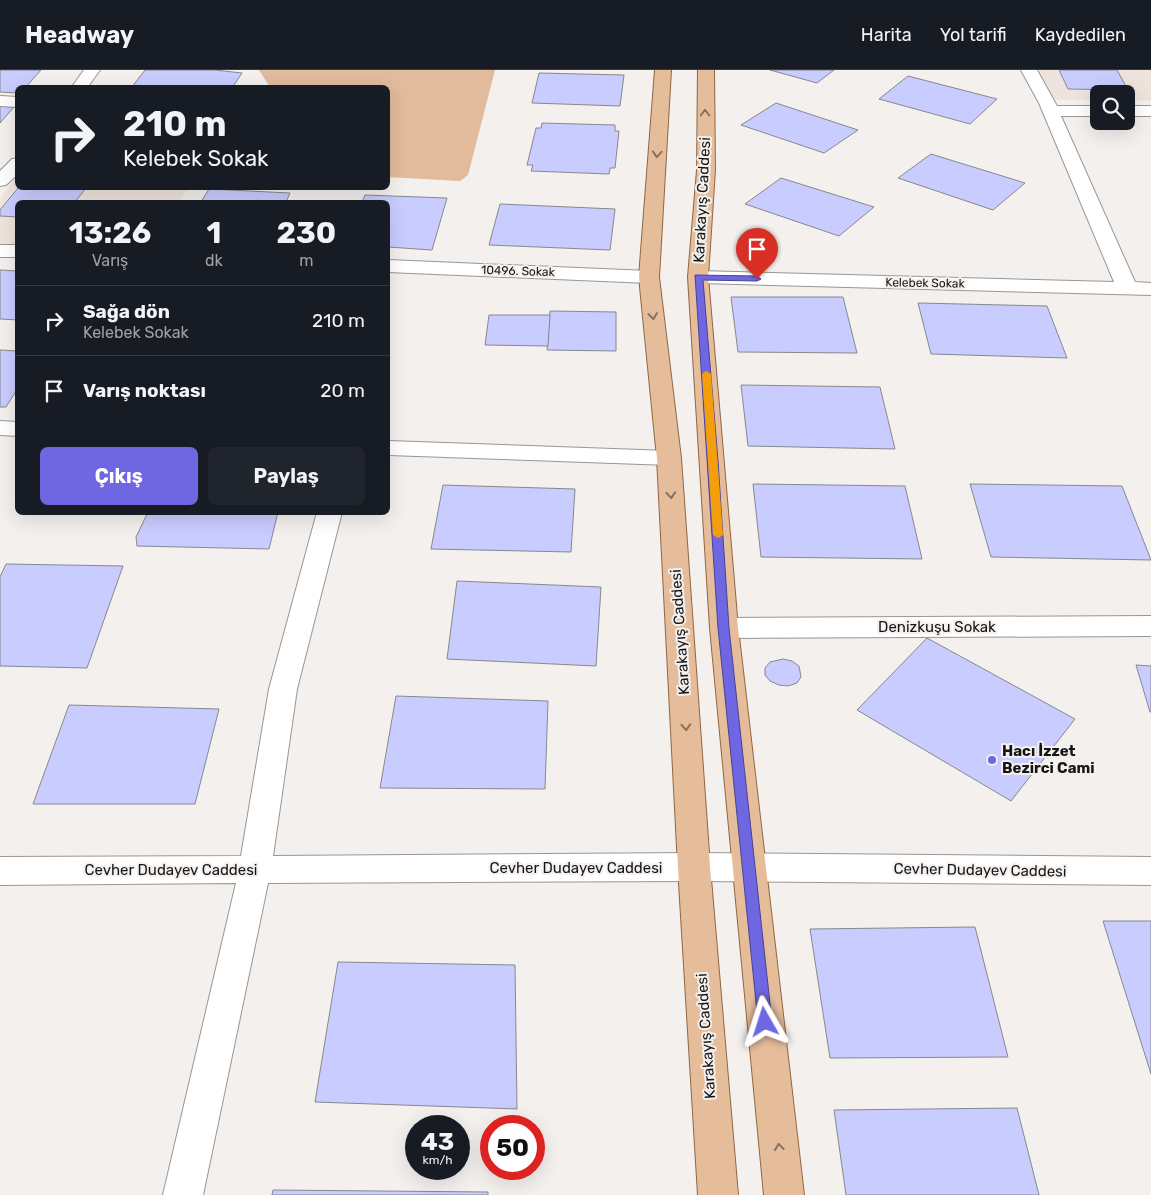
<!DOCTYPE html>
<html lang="tr">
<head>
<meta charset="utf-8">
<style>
  :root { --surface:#171b24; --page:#20242c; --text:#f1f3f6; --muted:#9ea1a6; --line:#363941; --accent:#6f67e1 }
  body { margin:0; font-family:Rubik,sans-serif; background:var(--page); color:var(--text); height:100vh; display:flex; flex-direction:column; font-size:19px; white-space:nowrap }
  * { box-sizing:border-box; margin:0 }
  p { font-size:16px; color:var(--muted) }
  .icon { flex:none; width:28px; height:28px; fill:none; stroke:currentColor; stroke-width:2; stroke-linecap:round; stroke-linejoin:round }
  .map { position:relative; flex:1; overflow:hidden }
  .drawer { position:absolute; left:15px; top:130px; width:375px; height:315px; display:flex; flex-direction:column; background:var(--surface); border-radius:8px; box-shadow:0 5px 20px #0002 }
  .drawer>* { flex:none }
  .guide { position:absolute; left:15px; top:15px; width:375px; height:105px; border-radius:8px; box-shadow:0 5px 20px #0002; background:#171b24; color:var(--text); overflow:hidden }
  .buttons { position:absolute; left:1090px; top:15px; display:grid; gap:10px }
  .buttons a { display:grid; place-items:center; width:45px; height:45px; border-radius:8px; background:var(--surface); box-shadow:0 5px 20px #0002; font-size:25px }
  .speed { position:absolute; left:405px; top:1045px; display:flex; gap:10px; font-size:25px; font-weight:700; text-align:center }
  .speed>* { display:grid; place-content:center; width:65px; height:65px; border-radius:50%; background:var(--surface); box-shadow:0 5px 20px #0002; line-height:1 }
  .speed small { font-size:12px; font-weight:400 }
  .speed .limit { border:8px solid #d22; background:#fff; color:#111 }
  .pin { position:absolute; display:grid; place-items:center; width:42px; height:42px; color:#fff; margin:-51px -21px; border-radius:50% 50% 50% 0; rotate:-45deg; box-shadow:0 0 5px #0007 }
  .pin .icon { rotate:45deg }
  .me { position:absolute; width:55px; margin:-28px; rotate:354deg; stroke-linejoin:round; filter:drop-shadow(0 0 4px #0008) }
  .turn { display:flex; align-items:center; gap:18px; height:105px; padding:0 25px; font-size:22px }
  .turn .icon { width:65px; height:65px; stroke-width:2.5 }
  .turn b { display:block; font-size:35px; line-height:42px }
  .eta { display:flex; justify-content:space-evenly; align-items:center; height:85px; text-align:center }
  .eta b { font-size:30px; font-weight:700; line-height:35px }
  .primary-button { display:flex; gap:10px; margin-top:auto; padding:10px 25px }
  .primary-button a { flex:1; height:58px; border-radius:8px; background:var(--accent); color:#fff; font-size:20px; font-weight:700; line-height:58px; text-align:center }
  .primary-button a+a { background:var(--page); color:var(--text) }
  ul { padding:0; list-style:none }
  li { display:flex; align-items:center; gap:15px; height:70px; padding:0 25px; border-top:1px solid var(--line) }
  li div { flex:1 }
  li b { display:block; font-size:19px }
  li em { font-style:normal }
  header { display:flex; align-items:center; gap:30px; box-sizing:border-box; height:70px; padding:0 25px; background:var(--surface); border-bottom:1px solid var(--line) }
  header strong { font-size:24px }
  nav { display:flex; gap:28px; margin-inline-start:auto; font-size:18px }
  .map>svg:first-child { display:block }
  .built { fill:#eee4dd }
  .green { fill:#e2ba9c }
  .building { fill:#c9ccff; stroke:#88888b }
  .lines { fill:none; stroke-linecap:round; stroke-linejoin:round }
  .minor-casing { stroke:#999694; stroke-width:2 }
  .major-casing { stroke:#926642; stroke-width:2 }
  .minor { fill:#fff; fill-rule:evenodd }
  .major { fill:#e5bd9b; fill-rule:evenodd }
  .oneway { stroke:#88725f }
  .route { fill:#6f67e1; stroke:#484392 }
  .slow { fill:#f59e0b }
  .poi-dot { fill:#6f67e1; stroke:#f3f0ee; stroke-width:2 }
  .labels { text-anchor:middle; stroke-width:4; stroke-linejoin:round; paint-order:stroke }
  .far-street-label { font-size:12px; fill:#171616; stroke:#f3f0ee }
  .street-label { font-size:15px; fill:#171616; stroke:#f3f0ee }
  .poi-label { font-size:15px; font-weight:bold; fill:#171616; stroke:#f3f0ee; text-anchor:start }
</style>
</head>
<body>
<header>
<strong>Headway</strong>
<nav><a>Harita</a><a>Yol tarifi</a><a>Kaydedilen</a></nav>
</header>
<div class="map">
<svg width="1151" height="1125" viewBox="0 0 1151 1125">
  <rect width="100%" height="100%" fill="#f3f0ee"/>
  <!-- built -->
  <g class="built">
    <path d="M1033,0H1151V31L1126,30V24H1099V30H1056L1045,26Z"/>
    <path d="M17,107L18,118H188L179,132H18L17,174H0V128Z"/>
  </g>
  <!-- green -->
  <path class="green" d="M259,0H495L468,105L460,111L388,107V18L270,17Z"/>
  <!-- building -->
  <g class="building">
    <path d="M0,0H41L25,18H18V23L0,22Z"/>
    <path d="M145,0H215L242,3L232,18H131Z"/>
    <path d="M770,0H834L817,13Z"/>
    <path d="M1059,0H1117L1128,20L1068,19Z"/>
    <path d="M539,3L624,5L620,36L532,33Z"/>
    <path d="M908,6L997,29L970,54L879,29Z"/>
    <path d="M776,33L858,60L824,83L741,55Z"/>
    <path d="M0,36L14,37L0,53Z"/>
    <path d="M542,53L615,55V61H619L615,98H610L609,104L531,101L533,95H527L536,58H541Z"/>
    <path d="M931,84L1025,113L993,140L898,108Z"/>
    <path d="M781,108L874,137L839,166L745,134Z"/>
    <path d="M18,118H86L75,132H18V147L0,146V140Z"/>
    <path d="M209,119L290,123L286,132H201Z"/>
    <path d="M365,125L447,128L432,180L388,177V132H362Z"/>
    <path d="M500,134L615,139L610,180L489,175Z"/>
    <path d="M0,200L18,201V250L0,249Z"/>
    <path d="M731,227H843L857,283L738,282Z"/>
    <path d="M918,233L1047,236L1067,288L931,284Z"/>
    <path d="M550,241L616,242V281L547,280Z"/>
    <path d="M489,245H550L548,276L485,275Z"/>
    <path d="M0,280L18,281V318L6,337H0Z"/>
    <path d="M741,315L880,317L895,379L748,376Z"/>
    <path d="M753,414L905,416L922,489L761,487Z"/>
    <path d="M970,414L1122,416L1151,490L991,487Z"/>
    <path d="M443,415L575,419L571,482L431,479Z"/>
    <path d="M148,442H278L269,479L137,476L136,467Z"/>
    <path d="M6,494L123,496L87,598L0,596V507Z"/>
    <path d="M457,511L601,517L596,596L447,589Z"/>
    <path d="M927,568L1075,649L1011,731L857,640Z"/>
    <path d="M783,589L792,591L799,596L801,607L797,613L788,616L779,615L770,611L765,605V598L770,592Z"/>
    <path d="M1136,595L1151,596V642H1150Z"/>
    <path d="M396,626L548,631L545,719L380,718Z"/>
    <path d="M69,635L219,639L195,734H33Z"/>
    <path d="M1103,851H1151V1004Z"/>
    <path d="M975,857L1008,987L830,988L810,859Z"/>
    <path d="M338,892L515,895L517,1039L315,1032Z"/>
    <path d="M1017,1038L1039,1125H846L834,1040Z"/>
    <path d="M273,1120L488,1122V1125H272Z"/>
  </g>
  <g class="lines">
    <!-- minor casing -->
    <g class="minor-casing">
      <g id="minor">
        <path d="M84,0H100L87,18H71Z"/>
        <path d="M1021,0H1037L1057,36H1099V46H1061L1135,212L1151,213V225L698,213L691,211L688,207L691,203L698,201L1114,212L1039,33Z"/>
        <path d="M0,26L18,27V37L0,36Z"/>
        <rect x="1126" y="36" width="25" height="10"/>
        <path d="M18,88V104L6,115L0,116V101L12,89Z"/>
        <rect x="0" y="175" width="18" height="12"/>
        <path d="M388,190L649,201L656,203L659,207L656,211L649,213L388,202Z"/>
        <path d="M0,351L18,352V366L0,365Z"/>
        <path d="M388,371L669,381L677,383L681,388L677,393L669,395L388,385Z"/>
        <path d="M317,442H342L297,619L273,786L694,783L1151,787V815L694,811L268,813L203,1125H163L236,813L0,815V787L241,786L269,619Z"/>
        <path d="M1151,546V566L724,568L714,565L710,558L714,551L724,548Z"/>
      </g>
    </g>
    <!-- major casing -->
    <g class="major-casing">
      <g id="major">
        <path d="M655,0H671L659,207L681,388L710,797L738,1125H698L678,797L657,388L639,207Z"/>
        <path d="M698,0H714L715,100L708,207L738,558L804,1125H764L710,558L688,207L697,100Z"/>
      </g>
    </g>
    <!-- minor -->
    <use href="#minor" class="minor"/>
    <!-- major -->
    <use href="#major" class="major"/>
  </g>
  <!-- one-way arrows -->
  <defs><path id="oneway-chevron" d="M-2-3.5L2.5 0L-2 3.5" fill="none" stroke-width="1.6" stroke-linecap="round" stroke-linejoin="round" transform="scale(1.25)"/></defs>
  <g class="oneway">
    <use href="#oneway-chevron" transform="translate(705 43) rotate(-90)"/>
    <use href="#oneway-chevron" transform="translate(657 84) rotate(94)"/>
    <use href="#oneway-chevron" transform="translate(653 246) rotate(84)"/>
    <use href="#oneway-chevron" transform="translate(671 425) rotate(86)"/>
    <use href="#oneway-chevron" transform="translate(686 657) rotate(87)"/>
    <use href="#oneway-chevron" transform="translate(779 1077) rotate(-96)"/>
  </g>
  <!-- route -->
  <path class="route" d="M695,205L757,206L761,209L757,211L703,210L718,391L729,558L772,952L770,956L765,958L760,956L758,952L718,558Z"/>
  <!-- slow -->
  <path class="slow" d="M706,301L711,304L723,465L718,468L713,465L702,304Z"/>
  <!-- markers -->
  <circle class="poi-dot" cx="992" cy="690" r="5"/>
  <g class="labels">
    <!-- far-street labels -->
    <g class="far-street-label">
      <text transform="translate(518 201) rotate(2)" y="4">10496. Sokak</text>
      <text transform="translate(925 213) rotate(1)" y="4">Kelebek Sokak</text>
    </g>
    <!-- street labels -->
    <g class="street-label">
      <text transform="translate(702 130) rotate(-87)" y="5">Karakayış Caddesi</text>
      <text x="937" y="562">Denizkuşu Sokak</text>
      <text transform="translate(680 562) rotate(-94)" y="5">Karakayış Caddesi</text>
      <text x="576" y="803">Cevher Dudayev Caddesi</text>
      <text x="171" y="805">Cevher Dudayev Caddesi</text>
      <text transform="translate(980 800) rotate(1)" y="5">Cevher Dudayev Caddesi</text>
      <text transform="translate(706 966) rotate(-94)" y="5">Karakayış Caddesi</text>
    </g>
    <!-- poi labels -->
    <g class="poi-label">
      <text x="1002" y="686">Hacı İzzet<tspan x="1002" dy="17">Bezirci Cami</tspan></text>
    </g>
  </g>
</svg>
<div class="buttons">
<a><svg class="icon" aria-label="search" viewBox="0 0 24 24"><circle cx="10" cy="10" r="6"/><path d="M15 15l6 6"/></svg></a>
</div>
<div class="speed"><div>43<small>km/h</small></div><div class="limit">50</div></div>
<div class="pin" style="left:757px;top:209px;background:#d93025"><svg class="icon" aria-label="arrive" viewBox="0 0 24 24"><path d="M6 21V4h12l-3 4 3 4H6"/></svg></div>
<svg class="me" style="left:765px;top:952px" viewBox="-20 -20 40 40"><path d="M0-17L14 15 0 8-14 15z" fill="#6f67e1" stroke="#fff" stroke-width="4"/></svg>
<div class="guide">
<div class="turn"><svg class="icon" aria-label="right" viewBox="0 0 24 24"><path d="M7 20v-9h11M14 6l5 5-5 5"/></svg><div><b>210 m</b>Kelebek Sokak</div></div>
</div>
<section class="drawer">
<div class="eta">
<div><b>13:26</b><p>Varış</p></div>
<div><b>1</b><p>dk</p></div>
<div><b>230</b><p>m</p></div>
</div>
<ul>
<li><svg class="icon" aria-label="right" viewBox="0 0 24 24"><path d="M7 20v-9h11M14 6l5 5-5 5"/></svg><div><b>Sağa dön</b><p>Kelebek Sokak</p></div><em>210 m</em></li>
<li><svg class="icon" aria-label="arrive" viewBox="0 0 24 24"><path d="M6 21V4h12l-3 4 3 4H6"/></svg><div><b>Varış noktası</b></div><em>20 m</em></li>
</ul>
<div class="primary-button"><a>Çıkış</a><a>Paylaş</a></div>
</section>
</div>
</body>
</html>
